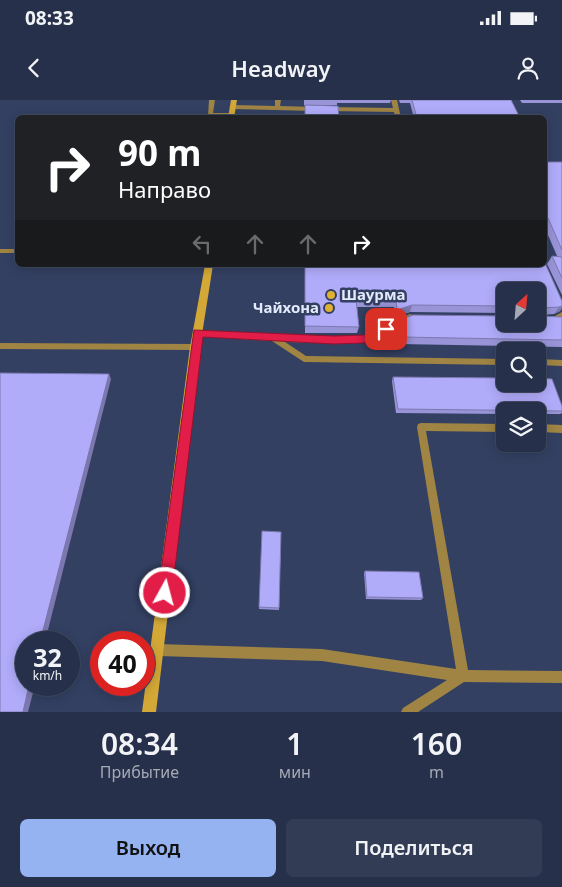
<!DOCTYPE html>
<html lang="ru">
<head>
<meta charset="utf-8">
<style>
  :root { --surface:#26304a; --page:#323c54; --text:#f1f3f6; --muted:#a4a9b5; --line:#424b62; --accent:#95b2f1 }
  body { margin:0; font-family:"Noto Sans",sans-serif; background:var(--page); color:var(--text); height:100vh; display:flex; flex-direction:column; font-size:19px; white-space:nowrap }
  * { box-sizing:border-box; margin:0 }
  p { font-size:16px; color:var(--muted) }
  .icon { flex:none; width:28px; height:28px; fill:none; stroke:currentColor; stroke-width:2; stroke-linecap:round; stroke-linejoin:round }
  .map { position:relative; height:612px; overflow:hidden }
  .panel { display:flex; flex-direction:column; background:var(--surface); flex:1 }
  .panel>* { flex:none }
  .top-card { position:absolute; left:15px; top:15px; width:532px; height:152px; border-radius:8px; box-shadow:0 2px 12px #0003,0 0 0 1px var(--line); background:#202124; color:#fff; overflow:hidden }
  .needle { width:32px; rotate:26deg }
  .tools { position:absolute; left:496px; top:182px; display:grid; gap:10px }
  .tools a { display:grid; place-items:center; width:50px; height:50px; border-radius:8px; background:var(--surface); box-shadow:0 2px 12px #0003,0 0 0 1px var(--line); font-size:25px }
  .speed { position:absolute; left:15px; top:531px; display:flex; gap:10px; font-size:25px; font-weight:700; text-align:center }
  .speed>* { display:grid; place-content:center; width:65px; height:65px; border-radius:50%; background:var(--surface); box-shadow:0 2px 12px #0003,0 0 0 1px var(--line); line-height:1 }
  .speed small { font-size:12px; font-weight:400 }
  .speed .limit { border:8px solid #d22; background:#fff; color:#111 }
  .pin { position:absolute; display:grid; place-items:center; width:42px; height:42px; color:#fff; margin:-21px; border-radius:10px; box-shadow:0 2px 8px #0006 }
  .me { position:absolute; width:55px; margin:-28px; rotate:7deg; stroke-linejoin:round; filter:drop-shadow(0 0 4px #0008) }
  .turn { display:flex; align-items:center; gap:18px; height:105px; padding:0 20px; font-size:22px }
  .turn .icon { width:65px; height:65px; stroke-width:2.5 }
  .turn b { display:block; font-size:35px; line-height:42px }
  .lanes { display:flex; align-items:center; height:48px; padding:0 20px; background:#0003; justify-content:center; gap:25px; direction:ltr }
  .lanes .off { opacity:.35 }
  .eta { display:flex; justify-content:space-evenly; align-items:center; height:85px; text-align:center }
  .eta b { font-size:30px; font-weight:600; line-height:35px }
  .cta { display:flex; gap:10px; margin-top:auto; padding:10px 20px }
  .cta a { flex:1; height:58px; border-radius:8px; background:var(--accent); color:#111; font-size:20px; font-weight:600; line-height:58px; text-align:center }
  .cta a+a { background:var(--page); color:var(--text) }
  .status { display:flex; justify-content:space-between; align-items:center; height:35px; padding:0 25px; background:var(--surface); direction:ltr }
  .status svg { height:14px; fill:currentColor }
  header { display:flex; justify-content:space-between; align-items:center; height:65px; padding:0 20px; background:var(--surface); font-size:22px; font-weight:600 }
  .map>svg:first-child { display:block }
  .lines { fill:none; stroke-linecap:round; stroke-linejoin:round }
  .lane { fill:#9f8444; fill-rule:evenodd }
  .secondary { fill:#d3a837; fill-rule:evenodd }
  .wall { fill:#9894d7 }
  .shaded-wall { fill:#7c78af }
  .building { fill:#b1acfa; stroke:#7c78af }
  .route { fill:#e11d48; stroke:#92132f }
  .poi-dot { fill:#dfb034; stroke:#334062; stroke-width:2 }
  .labels { text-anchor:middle; stroke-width:5; stroke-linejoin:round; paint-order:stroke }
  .poi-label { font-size:15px; font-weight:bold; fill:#e3eafb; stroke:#334062; text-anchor:start }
</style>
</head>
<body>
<div class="status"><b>08:33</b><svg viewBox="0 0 49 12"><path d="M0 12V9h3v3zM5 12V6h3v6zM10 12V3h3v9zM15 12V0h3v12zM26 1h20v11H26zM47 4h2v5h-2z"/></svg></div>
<header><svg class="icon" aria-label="back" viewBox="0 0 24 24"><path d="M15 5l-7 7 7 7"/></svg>Headway<svg class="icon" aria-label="person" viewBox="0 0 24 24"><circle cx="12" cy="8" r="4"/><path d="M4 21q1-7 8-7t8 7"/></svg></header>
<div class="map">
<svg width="562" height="612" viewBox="0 0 562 612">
  <rect width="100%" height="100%" fill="#334062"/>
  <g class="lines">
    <!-- lane -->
    <g class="lane">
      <path d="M209,0H215L213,13H231L234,15L231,17L208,16Z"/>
      <path d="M275,0H281L280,6L315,7L318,9L315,11L232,9L229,7L232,5L275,6Z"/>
      <path d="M391,0H397L401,18H395L394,12L328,11L325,9L328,7L393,8Z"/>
      <rect x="0" y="149" width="18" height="4"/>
      <path d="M562,212V219L556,222H538V216H555Z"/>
      <path d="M410,214L413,215L414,217L413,219L398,224L380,238L363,242L319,243L285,242L306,256L505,259V265L304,262L272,241L198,236L194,233L198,230L319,237L363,236L375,233L392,220Z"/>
      <path d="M0,243L195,244L199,247L195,250L0,249Z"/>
      <path d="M538,259L562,260V266L538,265Z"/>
      <path d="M421,323L505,324V332L426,331L468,570L562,571V583L464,582L418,612H401L403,608L447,580L322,561L158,556L154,554L152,550L154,546L158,544L322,549L456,569L417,327L418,324Z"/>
      <path d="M538,324L562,325V333L538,332Z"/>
    </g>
    <!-- secondary -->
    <g class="secondary">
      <path d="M231,0H237L234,18H228Z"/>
      <path d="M205,165H213L200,247L156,612H142L190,247Z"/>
    </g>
  </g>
  <!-- wall -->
  <g class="wall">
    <path d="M304,0H391L390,3H337V5H304Z"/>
    <path d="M399,0H511L520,18H414L410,3H400Z"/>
    <path d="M520,0H562V3H522Z"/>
    <path d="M545,62H562V195L547,164L552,156H557L545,128Z"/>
    <path d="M305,165H545L562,201V208L560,211L554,214L541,215V216L561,217L562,216V247L399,244L397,227L399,220L538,224L505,191V213L410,212L395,217L394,207H357L359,227L357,233H305Z"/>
    <path d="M393,277L562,306V313L560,314H538V311H505V314L396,313L392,281Z"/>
    <path d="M281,432L279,510L259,509V507Z"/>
    <path d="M365,471L423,498L421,500L366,499L364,473Z"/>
  </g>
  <!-- shaded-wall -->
  <g class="shaded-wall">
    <path d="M412,205L410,212L395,217L397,210Z"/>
    <path d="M562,206V208L560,211L554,214L559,207Z"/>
    <path d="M109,274L111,279L45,542H40Z"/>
    <path d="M29,585H35L28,612H23Z"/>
  </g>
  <!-- building -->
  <g class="building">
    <path d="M412,0H511L520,18H417Z"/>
    <path d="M305,5L338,6L339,18H305Z"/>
    <path d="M545,62H562V150L548,118H545Z"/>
    <path d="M552,156L562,157V178Z"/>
    <path d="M545,163L562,201V206L559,207L541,208V216L561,217L562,216V240L401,237L399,220L413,215L505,216V224H538V191H505V206L412,205L397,210L396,200H356L359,227L305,226V165H545Z"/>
    <path d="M0,273L109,274L40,542H26V585H29L23,612H0Z"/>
    <path d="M393,277L505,278V284H538V278L552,279L562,306V311L398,309Z"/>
    <path d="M262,431L281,432L279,508L259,507Z"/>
    <path d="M365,471L419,472L423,498L367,497Z"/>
  </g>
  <!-- route -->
  <path class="route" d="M386,225L390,226V232L381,239L363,243L334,244L203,237L172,493L170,498L165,500L160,498L158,493L194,230L334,236L363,235L374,233Z"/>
  <!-- markers -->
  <g class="poi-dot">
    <circle cx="331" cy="195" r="5"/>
    <circle cx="329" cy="208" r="5"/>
  </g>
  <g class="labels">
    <!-- poi labels -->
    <g class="poi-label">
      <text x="341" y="200">Шаурма</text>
      <text x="319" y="213" text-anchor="end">Чайхона</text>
    </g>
  </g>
</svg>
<div class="tools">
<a><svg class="needle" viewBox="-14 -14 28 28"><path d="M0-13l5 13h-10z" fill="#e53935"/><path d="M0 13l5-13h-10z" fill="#a4a9b5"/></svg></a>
<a><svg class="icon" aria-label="search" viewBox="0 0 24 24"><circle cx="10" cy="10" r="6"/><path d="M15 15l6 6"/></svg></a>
<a><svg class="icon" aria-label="layers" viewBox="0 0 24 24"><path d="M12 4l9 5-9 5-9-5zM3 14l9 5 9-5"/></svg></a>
</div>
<div class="speed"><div>32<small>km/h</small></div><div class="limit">40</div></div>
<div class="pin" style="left:386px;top:229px;background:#d93025"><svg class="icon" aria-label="arrive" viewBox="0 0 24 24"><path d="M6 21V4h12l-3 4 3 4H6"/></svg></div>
<svg class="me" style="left:165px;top:493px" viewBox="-20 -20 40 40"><circle r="17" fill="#e11d48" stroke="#fff" stroke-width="3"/><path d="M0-11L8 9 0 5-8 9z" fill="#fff"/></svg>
<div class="top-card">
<div class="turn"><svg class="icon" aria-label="right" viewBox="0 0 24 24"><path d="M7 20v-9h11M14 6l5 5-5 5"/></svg><div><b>90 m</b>Направо</div></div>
<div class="lanes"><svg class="icon off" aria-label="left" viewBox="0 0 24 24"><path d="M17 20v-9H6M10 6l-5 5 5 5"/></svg><svg class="icon off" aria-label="ahead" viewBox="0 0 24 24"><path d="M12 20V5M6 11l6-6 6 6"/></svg><svg class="icon off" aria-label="ahead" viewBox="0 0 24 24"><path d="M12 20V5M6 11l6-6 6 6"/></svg><svg class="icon" aria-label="right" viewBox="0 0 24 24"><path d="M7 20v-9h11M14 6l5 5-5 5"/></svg></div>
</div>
</div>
<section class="panel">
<div class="eta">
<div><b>08:34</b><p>Прибытие</p></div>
<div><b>1</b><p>мин</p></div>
<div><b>160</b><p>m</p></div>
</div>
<div class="cta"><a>Выход</a><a>Поделиться</a></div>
</section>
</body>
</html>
